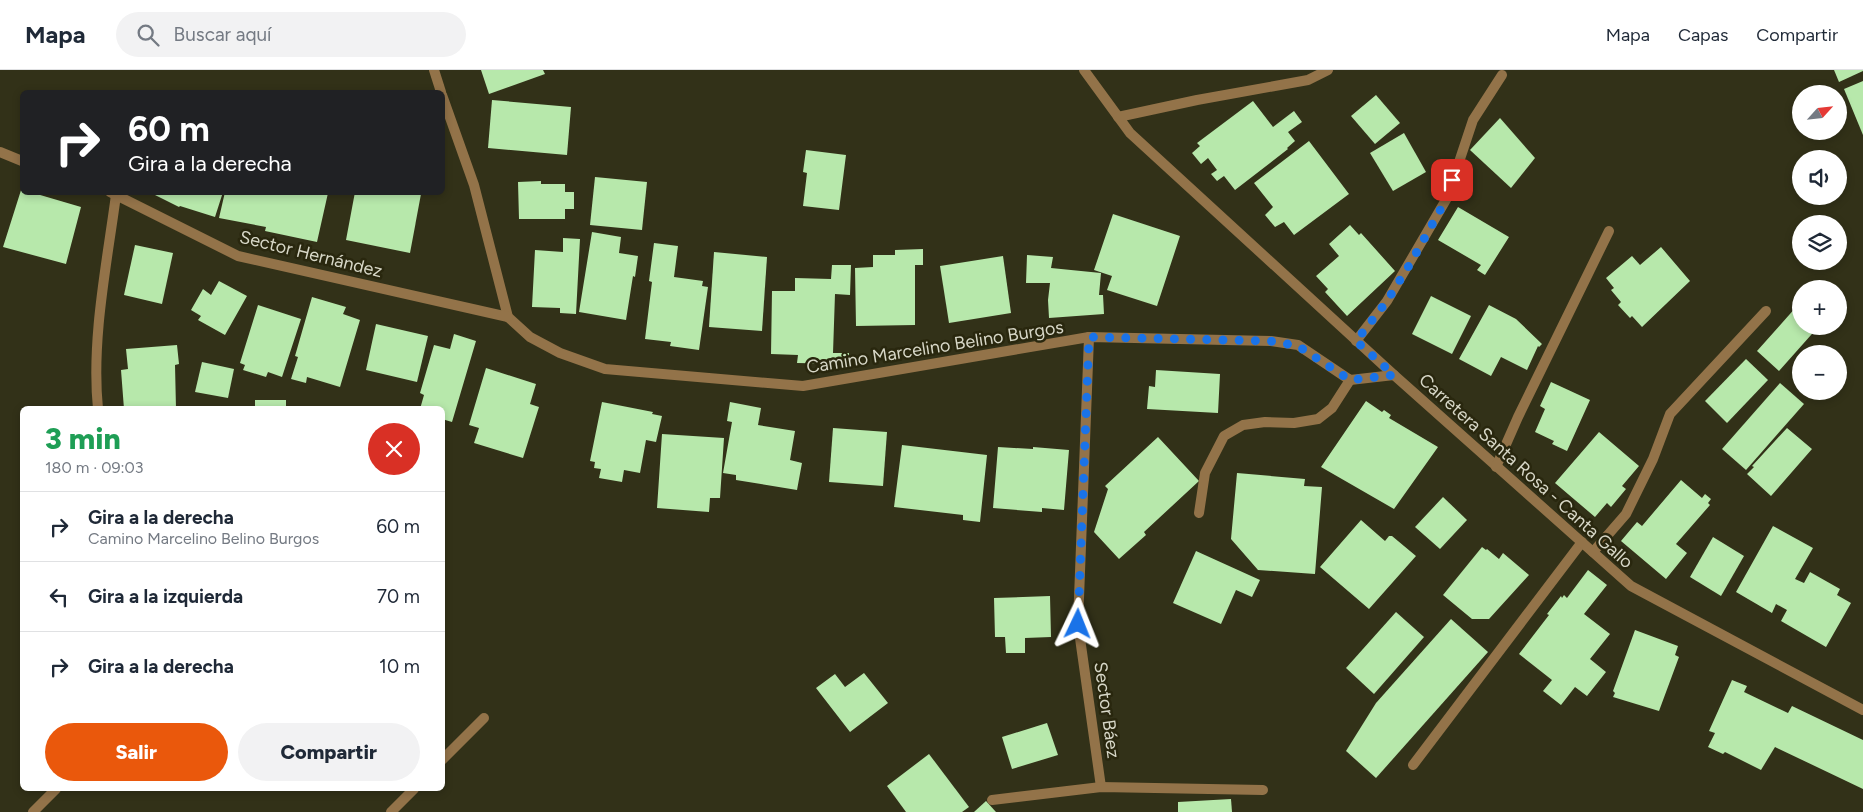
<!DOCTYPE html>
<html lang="es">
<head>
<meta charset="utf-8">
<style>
  :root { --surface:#fff; --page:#f2f2f3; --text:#1f2937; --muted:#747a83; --line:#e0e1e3; --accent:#ea580c }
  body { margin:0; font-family:Figtree,sans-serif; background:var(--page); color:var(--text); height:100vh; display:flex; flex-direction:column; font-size:19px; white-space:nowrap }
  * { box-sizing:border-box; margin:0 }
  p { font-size:16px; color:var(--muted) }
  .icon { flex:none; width:28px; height:28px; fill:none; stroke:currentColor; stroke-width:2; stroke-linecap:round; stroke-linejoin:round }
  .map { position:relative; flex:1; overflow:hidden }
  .panel { position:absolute; left:20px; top:336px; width:425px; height:385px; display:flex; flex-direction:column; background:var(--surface); border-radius:8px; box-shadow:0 2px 8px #0003 }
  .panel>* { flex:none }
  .banner { position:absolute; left:20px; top:20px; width:425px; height:105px; border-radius:8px; box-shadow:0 2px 8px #0003; background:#202124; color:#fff; overflow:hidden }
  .needle { width:32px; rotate:63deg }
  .fabs { position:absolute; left:1792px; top:15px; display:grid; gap:10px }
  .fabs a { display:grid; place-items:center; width:55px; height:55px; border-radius:50%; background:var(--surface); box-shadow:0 2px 8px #0003; font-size:25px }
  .pin { position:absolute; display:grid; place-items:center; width:42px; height:42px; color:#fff; margin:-21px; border-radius:10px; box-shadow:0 2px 8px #0006 }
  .me { position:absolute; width:55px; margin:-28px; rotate:2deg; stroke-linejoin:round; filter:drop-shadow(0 0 4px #0008) }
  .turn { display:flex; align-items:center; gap:18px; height:105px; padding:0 25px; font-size:22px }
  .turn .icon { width:65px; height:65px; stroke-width:2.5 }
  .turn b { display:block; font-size:35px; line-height:42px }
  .round { display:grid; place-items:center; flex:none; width:52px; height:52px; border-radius:26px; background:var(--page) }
  .summary { display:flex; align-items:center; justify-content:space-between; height:85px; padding:0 25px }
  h1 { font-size:30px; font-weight:800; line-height:38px; color:#1e9e55 }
  .button { display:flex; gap:10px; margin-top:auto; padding:10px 25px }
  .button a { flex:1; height:58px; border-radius:30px; background:var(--accent); color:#fff; font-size:20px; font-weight:800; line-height:58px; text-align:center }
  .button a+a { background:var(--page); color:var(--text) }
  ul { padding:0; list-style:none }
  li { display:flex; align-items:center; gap:15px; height:70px; padding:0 25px; border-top:1px solid var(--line) }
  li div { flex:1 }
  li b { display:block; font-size:19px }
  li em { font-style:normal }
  header { display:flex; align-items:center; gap:30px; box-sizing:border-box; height:70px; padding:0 25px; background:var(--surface); border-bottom:1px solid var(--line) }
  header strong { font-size:24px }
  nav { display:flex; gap:28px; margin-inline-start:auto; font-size:18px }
  .search { width:350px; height:45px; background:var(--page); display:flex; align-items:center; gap:12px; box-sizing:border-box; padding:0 18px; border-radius:28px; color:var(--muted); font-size:19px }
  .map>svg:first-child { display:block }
  .building { fill:#b7e8ab }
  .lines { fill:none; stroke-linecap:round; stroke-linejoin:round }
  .service { stroke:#937349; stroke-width:10 }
  .minor { stroke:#937349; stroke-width:10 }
  .route { stroke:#1a73e8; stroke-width:9; stroke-dasharray:0 16.2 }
  .labels { text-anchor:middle; stroke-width:5; stroke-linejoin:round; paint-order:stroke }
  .street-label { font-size:18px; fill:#d7d7c7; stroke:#29270e }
</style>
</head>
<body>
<header>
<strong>Mapa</strong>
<div class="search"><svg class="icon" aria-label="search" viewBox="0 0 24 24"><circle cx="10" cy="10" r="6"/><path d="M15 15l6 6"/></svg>Buscar aquí</div>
<nav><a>Mapa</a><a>Capas</a><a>Compartir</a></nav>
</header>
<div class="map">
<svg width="1863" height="742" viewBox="0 0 1863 742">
  <rect width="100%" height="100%" fill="#323118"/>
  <!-- building -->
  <g class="building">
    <path d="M481,0H543L545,4L489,24Z"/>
    <path d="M1834,0H1863V1L1839,12Z"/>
    <path d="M1863,11V65L1844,19Z"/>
    <path d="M1376,25L1400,53L1375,74L1351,46Z"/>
    <path d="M492,30L571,37L567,85L488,78Z"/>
    <path d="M1253,31L1273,57L1294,41L1302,52L1288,62L1295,71L1287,78L1288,79L1235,120L1224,106L1217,111L1211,104L1217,100L1208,88L1201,94L1192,83L1200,76L1197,73Z"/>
    <path d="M1500,48L1535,88L1511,118L1470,80Z"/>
    <path d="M1404,63L1426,102L1393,121L1370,83Z"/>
    <path d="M1309,71L1349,124L1294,165L1284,152L1275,157L1265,145L1273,137L1254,113Z"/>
    <path d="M806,80L846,85L839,140L803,136L807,103L803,102Z"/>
    <path d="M595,107L647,112L642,160L590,155Z"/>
    <path d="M541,111V114H565V122H574V139H565V149H519L518,112Z"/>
    <path d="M22,117V122H30L81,137L66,194L3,177Z"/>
    <path d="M156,122H223L215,147L180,136L179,137L155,125Z"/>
    <path d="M225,122L328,123L317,172L265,161L266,157L219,148Z"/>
    <path d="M355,122L421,124L410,183L346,170Z"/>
    <path d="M1458,137L1509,167L1485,205L1477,200L1481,195L1438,170Z"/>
    <path d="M1113,144L1180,166L1157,236L1107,220L1112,206L1094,200Z"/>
    <path d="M1350,155L1359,165L1361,163L1395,201L1347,246L1325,222L1328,219L1316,206L1339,186L1329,174Z"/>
    <path d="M592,162L621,167L619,183L638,186L635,207L633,206L626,250L579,242Z"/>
    <path d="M563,168L580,169L576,244L560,243V238L532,237L535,180L563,182Z"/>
    <path d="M654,173L678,176L674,207L703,211L702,216L708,217L699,280L670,276L671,272L645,269L652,212L649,211Z"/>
    <path d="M135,175L173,183L162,234L124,225Z"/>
    <path d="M1661,177L1690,211L1642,257L1632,246L1630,248L1618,235L1621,232L1611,220L1614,218L1606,208L1632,186L1640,195Z"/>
    <path d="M923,179V195H915V255L856,256L855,198L873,197V185H895V180Z"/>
    <path d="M714,182L767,187L762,261L709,257Z"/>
    <path d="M1027,185L1053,187L1051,198L1101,203L1099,225H1103L1104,244L1049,248L1048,230L1050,213H1026Z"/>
    <path d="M1003,186L1011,243L949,253L940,196Z"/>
    <path d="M832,195H851L850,225L835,224L833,283H849L848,294L797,293L798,285L771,284L772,221H795V208L831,209Z"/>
    <path d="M219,211L247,226L225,265L198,250L201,246L191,240L203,219L211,225Z"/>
    <path d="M1431,226L1471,246L1452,284L1412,264Z"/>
    <path d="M312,227L346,237L343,244L360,250L340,317L307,307L306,313L291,309L298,287L295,286Z"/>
    <path d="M258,235L301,249L282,307L268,302L266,307L243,300L245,295L240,293Z"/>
    <path d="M1489,235L1516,249L1542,274L1539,277L1538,276L1527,300L1501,287L1491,306L1459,289Z"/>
    <path d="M1797,236L1801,240V256H1819L1779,301L1757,281Z"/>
    <path d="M376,254L428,266L417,312L366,300Z"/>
    <path d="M454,264L476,271L452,352L442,349V339H420L424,325L420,323L434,275L450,279Z"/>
    <path d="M177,275L179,294L175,295L176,339H124L121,300L128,299L126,279Z"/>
    <path d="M1746,289L1768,310L1727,353L1705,331Z"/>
    <path d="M202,292L234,299L228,328L195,322Z"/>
    <path d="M486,298L536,314L530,334L539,337L523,388L474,373L479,358L469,355Z"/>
    <path d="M1156,300L1220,304L1218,343L1147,339L1149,316L1155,317Z"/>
    <path d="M1551,312L1590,330L1567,381L1552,374L1554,371L1535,362L1545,339L1540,336Z"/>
    <path d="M1780,313L1804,334L1746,400L1722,379Z"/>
    <rect x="255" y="330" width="31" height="9"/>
    <path d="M1366,331L1382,342L1384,340L1391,345L1389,348L1438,377L1394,439L1321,397Z"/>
    <path d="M602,332L653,342L652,344L662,346L656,372L646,370L640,403L624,400L622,412L599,408L601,399L594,398L595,392L590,391Z"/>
    <path d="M730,332L761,338L758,355L795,361L790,390L802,393L797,420L736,410V405L723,403L732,352L727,351Z"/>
    <path d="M833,358L887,362L883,416L829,412Z"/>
    <path d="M1787,358L1812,379L1771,426L1747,404L1754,397L1752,396Z"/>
    <path d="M1599,362L1639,396L1622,416L1626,419L1611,437L1607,433L1595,447L1555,413Z"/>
    <path d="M662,364L724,368L720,428H710L709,442L657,438Z"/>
    <path d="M1158,367L1199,411L1144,462L1146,465L1119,489L1094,462L1108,419L1105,416Z"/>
    <path d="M902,375L987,385L980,452L963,450V445L894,437Z"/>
    <path d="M998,377L1033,379V377L1069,380L1064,440L1042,438V442L993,438Z"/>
    <path d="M1237,403L1305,409L1304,416L1322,417L1315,504L1258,500L1231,469Z"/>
    <path d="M1681,410L1702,428L1705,424L1711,429L1708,433L1710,435L1676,474L1687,483L1666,509L1621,471L1637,452L1642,456Z"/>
    <path d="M1443,427L1467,450L1440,479L1415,457Z"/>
    <path d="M1361,450L1385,471L1389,466H1392L1416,486L1369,539L1320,497Z"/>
    <path d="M1773,456L1813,478L1795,509L1804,513L1810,502L1840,519L1837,525L1851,533L1826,577L1781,551L1787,540L1776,534L1772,543L1736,522Z"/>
    <path d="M1713,467L1744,486L1721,526L1690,507Z"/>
    <path d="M1482,477L1486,480L1487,479L1499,489L1503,483L1529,505L1489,549H1472L1443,525Z"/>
    <path d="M1196,481L1260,510L1252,527L1236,520L1221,554L1173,533Z"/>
    <path d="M1588,500L1607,515L1584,544L1610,564L1590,589L1606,602L1587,626L1575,617L1561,635L1543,621L1552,610L1519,584L1549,545L1547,544L1561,526L1562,528L1564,525L1567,528Z"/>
    <path d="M1050,526L1051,567L1025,568V583H1006L1005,567H995L994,528Z"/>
    <path d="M1396,542L1424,567L1374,624L1346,598Z"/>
    <path d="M1451,549L1488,582L1376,708L1346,681L1376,633Z"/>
    <path d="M1635,560L1678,576L1675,585L1679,587L1659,641L1613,627L1615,623L1613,621Z"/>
    <path d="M864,603L888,633L850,662L816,618L835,604L845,617Z"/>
    <path d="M1732,610L1747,616L1744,622L1788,643L1792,636L1863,670V719L1775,677L1761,700L1725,682L1723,684L1708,677L1715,663L1709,661Z"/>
    <path d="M1047,653L1058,685L1012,699L1002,667Z"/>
    <path d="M929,684L969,737L962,742H906L887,716Z"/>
    <path d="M1231,729L1232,742H1178V732Z"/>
    <path d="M986,731L996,742H974Z"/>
  </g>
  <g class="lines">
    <!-- service -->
    <g class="service">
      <path d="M1593,482L1626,444L1653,389L1670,344L1766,241"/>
      <path d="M1413,695L1582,472"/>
    </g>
    <!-- minor -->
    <g class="minor">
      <path d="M434,0L441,22"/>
      <path d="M1084,0L1130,63L1394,305L1631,516L1863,640"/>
      <path d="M442,25L474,115L508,247L530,267L560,283L605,299L803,316L1089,267L1271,271L1298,275L1350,310L1394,305"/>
      <path d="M1118,47L1197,30L1308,10L1328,0"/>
      <path d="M0,82L22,91"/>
      <path d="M110,122L238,186L508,247"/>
      <path d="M1089,267L1078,554L1101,717"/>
      <path d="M1356,271L1387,231L1447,128L1473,50L1502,5"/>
      <path d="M98,339C91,270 107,193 116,125"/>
      <path d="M1496,397L1518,347L1609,161"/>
      <path d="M1199,443L1205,403L1224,366L1243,355L1265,352L1294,353L1318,349L1332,338L1350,310"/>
      <path d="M442,690L484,648"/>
      <path d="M992,730L1101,717L1263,720"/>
      <path d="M33,742L56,719"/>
      <path d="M391,742L414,719"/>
    </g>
  </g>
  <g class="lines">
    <!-- route -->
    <path class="route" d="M1078,554L1089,267L1270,271L1298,276L1350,310L1394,305L1356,271L1387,231L1410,194L1447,128L1452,110"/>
  </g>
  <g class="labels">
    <!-- street labels -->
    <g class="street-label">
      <text transform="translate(311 184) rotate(14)" y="6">Sector Hernández</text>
      <text transform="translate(935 277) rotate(-9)" y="6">Camino Marcelino Belino Burgos</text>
      <text transform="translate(1526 401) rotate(42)" y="6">Carretera Santa Rosa - Canta Gallo</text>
      <text transform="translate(1107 640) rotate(82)" y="6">Sector Báez</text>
    </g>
  </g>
</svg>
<div class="fabs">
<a><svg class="needle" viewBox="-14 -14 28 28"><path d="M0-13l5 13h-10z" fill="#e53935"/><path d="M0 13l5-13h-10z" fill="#747a83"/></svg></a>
<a><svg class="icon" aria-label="sound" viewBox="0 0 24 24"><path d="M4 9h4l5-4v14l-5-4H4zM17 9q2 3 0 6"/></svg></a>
<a><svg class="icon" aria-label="layers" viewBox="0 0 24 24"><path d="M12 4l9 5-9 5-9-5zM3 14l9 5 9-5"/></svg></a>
<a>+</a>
<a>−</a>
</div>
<div class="pin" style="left:1452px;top:110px;background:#d93025"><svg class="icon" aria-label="arrive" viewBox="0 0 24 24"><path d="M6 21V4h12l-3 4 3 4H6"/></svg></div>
<svg class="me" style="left:1078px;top:554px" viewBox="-20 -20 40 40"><path d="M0-17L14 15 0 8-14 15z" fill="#1a73e8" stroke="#fff" stroke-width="4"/></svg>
<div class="banner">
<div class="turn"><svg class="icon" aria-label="right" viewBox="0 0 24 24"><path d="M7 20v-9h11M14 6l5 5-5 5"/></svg><div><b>60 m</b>Gira a la derecha</div></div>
</div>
<section class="panel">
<div class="summary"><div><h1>3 min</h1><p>180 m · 09:03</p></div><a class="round" style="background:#d93025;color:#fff"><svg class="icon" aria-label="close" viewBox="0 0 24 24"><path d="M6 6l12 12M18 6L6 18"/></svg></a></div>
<ul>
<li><svg class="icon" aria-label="right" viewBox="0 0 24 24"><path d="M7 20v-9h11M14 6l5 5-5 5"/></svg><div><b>Gira a la derecha</b><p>Camino Marcelino Belino Burgos</p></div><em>60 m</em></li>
<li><svg class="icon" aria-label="left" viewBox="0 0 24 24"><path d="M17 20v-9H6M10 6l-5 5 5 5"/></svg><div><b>Gira a la izquierda</b></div><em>70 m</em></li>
<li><svg class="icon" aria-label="right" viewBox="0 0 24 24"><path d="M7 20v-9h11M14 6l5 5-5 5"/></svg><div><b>Gira a la derecha</b></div><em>10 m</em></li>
</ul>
<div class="button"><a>Salir</a><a>Compartir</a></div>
</section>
</div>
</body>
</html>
